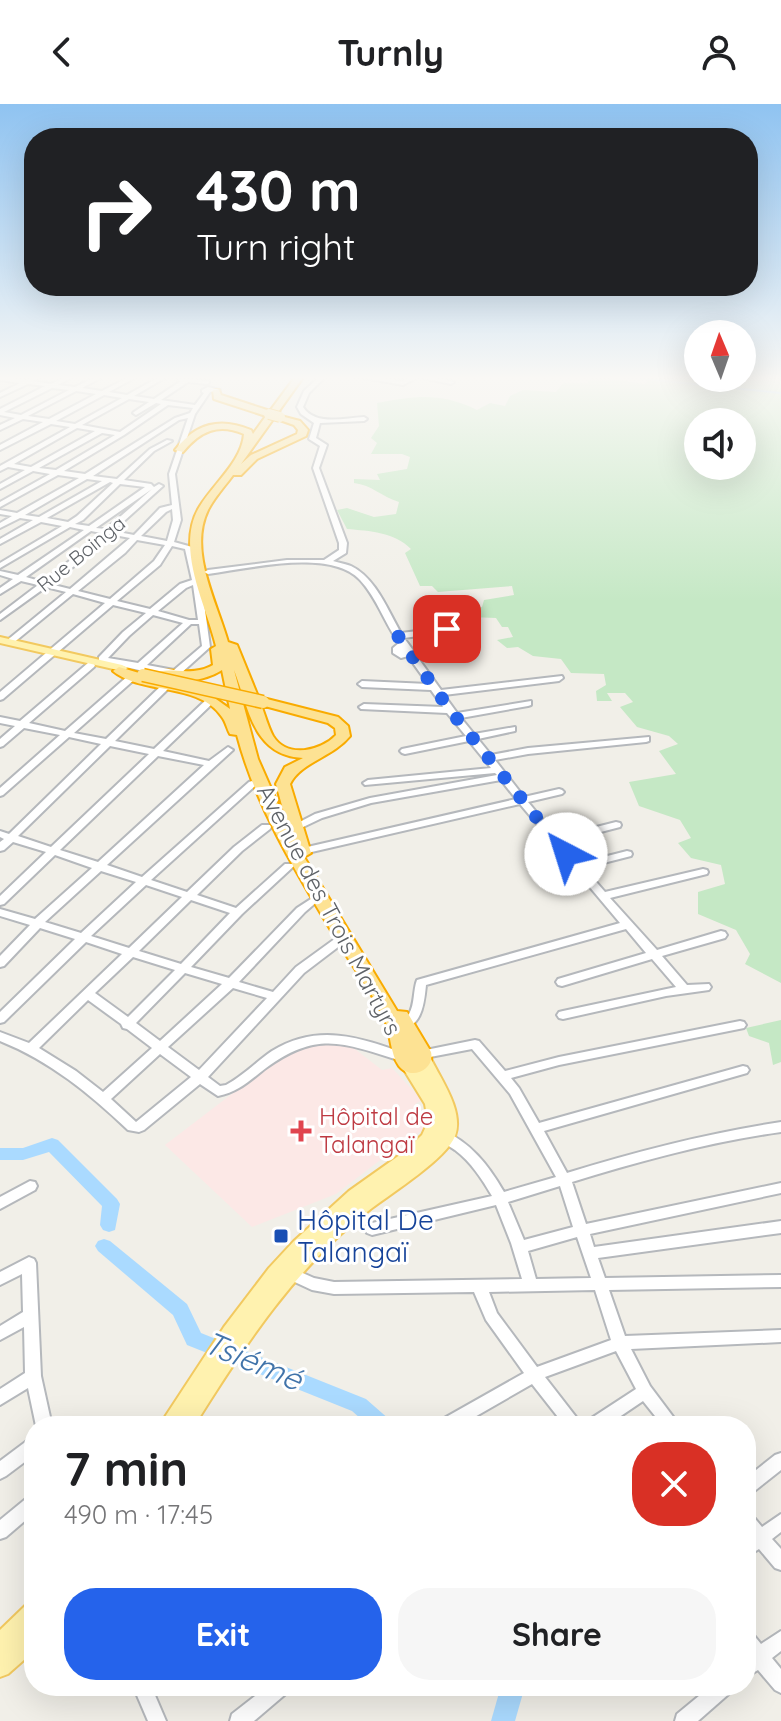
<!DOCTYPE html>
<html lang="en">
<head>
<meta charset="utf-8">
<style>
  :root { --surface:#fff; --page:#f6f6f6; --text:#202124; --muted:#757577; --accent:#2563eb }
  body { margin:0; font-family:Quicksand,sans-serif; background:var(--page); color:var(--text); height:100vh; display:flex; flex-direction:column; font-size:30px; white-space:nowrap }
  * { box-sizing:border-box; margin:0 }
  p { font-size:26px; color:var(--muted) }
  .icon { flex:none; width:44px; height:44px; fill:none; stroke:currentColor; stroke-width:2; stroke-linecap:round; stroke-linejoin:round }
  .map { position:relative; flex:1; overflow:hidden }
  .drawer { position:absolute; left:24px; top:1312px; width:732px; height:280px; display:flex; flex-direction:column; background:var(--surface); border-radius:32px; box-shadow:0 8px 32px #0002 }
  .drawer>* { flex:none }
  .banner { position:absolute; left:24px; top:24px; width:734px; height:168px; border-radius:32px; box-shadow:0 8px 32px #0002; background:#202124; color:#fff; overflow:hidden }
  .needle { width:52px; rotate:358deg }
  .tools { position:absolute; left:684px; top:216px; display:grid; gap:16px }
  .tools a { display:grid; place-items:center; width:72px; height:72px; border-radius:50%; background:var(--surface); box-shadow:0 8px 32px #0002; font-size:40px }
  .pin { position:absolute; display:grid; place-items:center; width:68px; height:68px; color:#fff; margin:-34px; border-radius:16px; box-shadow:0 4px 12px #0006 }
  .me { position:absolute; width:88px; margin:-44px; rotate:320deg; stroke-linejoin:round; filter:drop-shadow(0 0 6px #0008) }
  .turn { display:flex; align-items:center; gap:28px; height:168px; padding:0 40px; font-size:36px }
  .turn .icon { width:104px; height:104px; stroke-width:2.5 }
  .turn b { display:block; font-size:56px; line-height:68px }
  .round { display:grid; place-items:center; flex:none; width:84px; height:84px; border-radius:32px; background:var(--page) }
  .head { display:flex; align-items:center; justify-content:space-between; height:136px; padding:0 40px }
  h1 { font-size:48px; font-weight:700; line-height:60px }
  .button { display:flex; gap:16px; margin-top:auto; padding:16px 40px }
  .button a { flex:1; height:92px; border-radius:32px; background:var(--accent); color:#fff; font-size:32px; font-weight:700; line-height:92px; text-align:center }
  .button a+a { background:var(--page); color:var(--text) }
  header { display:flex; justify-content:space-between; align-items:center; height:104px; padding:0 40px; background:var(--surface); font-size:36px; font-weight:700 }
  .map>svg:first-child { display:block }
  .medical { fill:#fce8e6 }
  .green { fill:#c5e8c5; fill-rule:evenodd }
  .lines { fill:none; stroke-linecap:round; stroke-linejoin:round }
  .stream { stroke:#aadaff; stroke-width:2 }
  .river { fill:#aadaff; fill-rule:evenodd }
  .minor-casing { stroke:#b5b8bc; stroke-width:4 }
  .major-casing { stroke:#f2c960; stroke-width:4 }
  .highway-casing { stroke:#f9ab00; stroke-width:4 }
  .minor { fill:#fff; fill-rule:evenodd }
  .major { fill:#fff2af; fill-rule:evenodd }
  .highway { fill:#fde293; fill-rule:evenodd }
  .highway-bridge-far1-casing { stroke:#f9ab00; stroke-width:12; stroke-linecap:butt }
  .highway-bridge-casing { stroke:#f9ab00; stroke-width:15; stroke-linecap:butt }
  .highway-bridge-far1 { stroke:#fde293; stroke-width:10 }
  .highway-bridge { stroke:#fde293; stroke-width:12 }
  .route { stroke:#2563eb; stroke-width:14; stroke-dasharray:0 25.2 }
  .health-dot { fill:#e0444e; stroke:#fff; stroke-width:3 }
  .transit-dot { fill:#1a4fb4; stroke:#fff; stroke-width:3 }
  .labels { text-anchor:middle; stroke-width:6; stroke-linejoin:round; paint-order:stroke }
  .far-street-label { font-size:20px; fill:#5f6368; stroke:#fff }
  .street-label { font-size:24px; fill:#5f6368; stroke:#fff }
  .health-label { font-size:24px; fill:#be3a42; stroke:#fff; text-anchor:start }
  .near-transit-label { font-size:28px; fill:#164399; stroke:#fff; text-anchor:start }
  .near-water-label { font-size:32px; font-style:italic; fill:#4174aa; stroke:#fff }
</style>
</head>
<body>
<header><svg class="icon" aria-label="back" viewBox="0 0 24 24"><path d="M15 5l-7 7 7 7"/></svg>Turnly<svg class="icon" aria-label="person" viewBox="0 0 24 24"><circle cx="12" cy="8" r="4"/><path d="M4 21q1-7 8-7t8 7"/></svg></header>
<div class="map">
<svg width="781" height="1617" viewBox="0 0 781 1617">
  <rect width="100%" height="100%" fill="#f1efe8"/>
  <!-- medical -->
  <path class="medical" d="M323,940L351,942L382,966L392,964L422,996L415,1000L424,1010L425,1023L403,1043L396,1044L336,1090L252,1123L165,1041L284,950Z"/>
  <!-- green -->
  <g class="green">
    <path d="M592,272L645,280L649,276L647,274L626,272H781V879L745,860L750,850L736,826L698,810V788L725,780L721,761L691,754L678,739L691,734L680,716L639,702L629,678L676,670L659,647L678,640L669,632L637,623L620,603L633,598L625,589H607L612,597H597L596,587L606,581L604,570L571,569L561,555L533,552L518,543L507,544L497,536L513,533L508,523H502L496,514L470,513L466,507L482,503L484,496L514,491L512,482L438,488L432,482H420L405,449L411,445C394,428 370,427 347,425L337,406L347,404L374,413L396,410L399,398C382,393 372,381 354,379V375L380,376L377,370L407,365L410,353L402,350H371L377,339L371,334L379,322L377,299C417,292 439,288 477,306L490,299L505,302L510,292L523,286L556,288L563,279H587ZM698,318H742V362H698Z"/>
    <path d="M781,916V958L773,961L769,939L749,932L746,924Z"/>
  </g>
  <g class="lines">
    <!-- stream -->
    <path class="stream" d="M616,272L781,289"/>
    <!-- river -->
    <g class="river">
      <path d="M52,1034L58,1036L117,1095L120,1100L115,1126L109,1128L103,1126L100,1121L102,1102L49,1048L23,1056H0V1044H23Z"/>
      <path d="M104,1135L110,1137L187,1200L201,1229L366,1295L390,1316L393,1322H369L352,1307L187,1241L173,1211L98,1147L95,1142L98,1137Z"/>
      <path d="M501,1582H525L515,1617H491Z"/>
    </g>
    <!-- minor casing -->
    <g class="minor-casing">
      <g id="minor">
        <path d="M0,272L26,276L35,272H42L33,277L51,280L67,272H74L58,281L75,283L97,272H104L82,284L102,287L131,272H138L109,288L127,291L161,272H168L134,292L154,295L181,277L178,276V274L209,277V279L207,280L188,278L161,296L195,301L204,289L202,288V286L208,283L220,286L210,288L195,310L175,370L181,416L174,438L192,443L202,484L210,543L179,571L139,566L99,557V553L123,528L146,509L113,501L3,595L0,596V588L105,499L73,490L12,540H6L5,538L66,488L46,483L0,516V510L38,481L21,477L0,490V484L13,475L0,471V467L18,471L84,426L70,423L0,464V459L62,422L41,418L0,440V435L33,416L20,414L0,424V419L12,412L0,410V406L17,409L79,374L58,371L0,403V398L50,370L33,367L0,385V380L25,366L8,363L0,367V362L70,323L51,320L0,346V341L43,318L23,315L0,326V321L15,314L0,311V305L45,282L28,280L0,293V289L20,279L0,276ZM52,284L69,286L21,311L4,308ZM76,287L96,290L49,315L28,312ZM104,291L122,294L75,320L56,317ZM129,295L149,298L134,308L133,309L136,311L156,299L161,300L120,328L82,321ZM168,301L193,304L190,309L175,314L85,370L64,367L124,331ZM188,314L169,370L172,401L160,404L134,431L113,427L163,382L159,380L154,383L151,380L124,376L154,347L172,337L167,336L150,345L117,375L93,372L179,316ZM77,324L95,327L31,363L14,360ZM102,329L115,331L56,366L39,364ZM87,375L102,377L39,413L25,411ZM110,378L113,379L77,412L68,418L47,414ZM120,380L145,383L89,422L75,420L83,416ZM152,385L106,425L96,424ZM172,405L173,416L167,437L141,432L166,408ZM91,427L101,429L67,459L43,478L26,473ZM109,430L130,434L70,485L50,480L73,463ZM137,436L165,441L154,457L110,495L78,487L125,449ZM172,442L185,445L192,476L180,480L150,505L117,497L160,461ZM193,481L198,516H189L158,507L186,484ZM153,511L183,519L138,559L108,554L129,532ZM191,520H199L202,542L174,566L147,561Z"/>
        <path d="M320,272H326L309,289L303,303C315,322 344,314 364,313L367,315L364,317L320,319L316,334L327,341L319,364L347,439L346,449L333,457C339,459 346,460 351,462C376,474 388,507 401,529L450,523L451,525L447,528L404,534L415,549L476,540L477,542L473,545L418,554L441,586L562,572L563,574L559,577L444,591L457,609L531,597V601L528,602L461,614L474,630L515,623V627L478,635L491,651L528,644L649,633V637L646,638L528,650L495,656L524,693L559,685L562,686L564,688L562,690L528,698L557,733L616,718L620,719L621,721L620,723L562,738L580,759L627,747L631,748L632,750L631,752L584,764L605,788L703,765L707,766L708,768L707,770L610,794L657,846L721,827L725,828L727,831L725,834L662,852L687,881L709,880L711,883L709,886L666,892L563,915L559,914L557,911L559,908L563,907L676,883L652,855L562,882L558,881L556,878L558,875L646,849L626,825L426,881C424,902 421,927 395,925L393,922C398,918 405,915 409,910C415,900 413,886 417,876L620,819L520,700L303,750L298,747L303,744L516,695L501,676L371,699L322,714L301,724H293L292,722L315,710L370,694L497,671L495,669L365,681L363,679L368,676L491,664L469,637L405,650L402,649L400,647L402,645L466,632L447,609L361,605L359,603L364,600L443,603L431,586L362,583L358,580L362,577L428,580L408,552L401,554L393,549V544L399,539C385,520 377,494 360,476C330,444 247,465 208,470L204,468L208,466L287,456H324L339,446V439L313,364L320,342L309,335L314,319L301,310L297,303L304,287Z"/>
        <path d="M353,272H366L402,277L412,272H428L454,278L451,280L418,273L403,281Z"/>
        <path d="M91,558L95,561L94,563L29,619L65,627L129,571H135V575L74,629L106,635L163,580L166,579L170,582L169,584L115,637L154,645L208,594H214V598L163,647L209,657L228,643L233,646L107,761L142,773L249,678L252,677L257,680L255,682L151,776L187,788L234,743L262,721H270L271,723L270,725L242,747L197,791L236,804L285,760H293L294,762L242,810L191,863L229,874L297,804L314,793L318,794L319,796L305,808L239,878L273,888L296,863L336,834H344L346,837L304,869L208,973L220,982L226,981C243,972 256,958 272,947C318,919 359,933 406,950L408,953L406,956L402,957C345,940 319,925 266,964C250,976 239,988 218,992L200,980L144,1026L139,1028L128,1026C90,990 50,957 0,937V928L29,939L122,850L86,838L4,918L0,919V908L75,835L40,824L4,862L0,863V852L30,821L0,812V805L35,815L92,764L55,751L4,800L0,801V792L46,748L13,738L4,746L0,747V738L4,735L0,733V727L9,730L101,640L69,633L3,691L0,692V684L60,631L24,624L3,642L0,643V635L15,622L0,619V613L20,617L88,559ZM110,642L149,650L51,743L18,732ZM158,652L204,661L98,758L60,746ZM101,767L136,778L81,829L45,818ZM146,781L182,793L129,844L91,832ZM191,796L230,809L181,860L139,847ZM133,853L175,866L128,913L95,889ZM185,869L222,880L160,937L136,919ZM233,884L267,894L199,966L168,943ZM88,896L121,920L123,924L127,925L152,944L103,988L76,967L39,944ZM160,950L191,973L136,1018L111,995Z"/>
        <path d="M740,917L744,918L746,921L744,924L559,961L511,974L519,984L539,1019L743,962L747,963L749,966L747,969L544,1027L567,1069C638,1047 708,1029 781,1018V1028C709,1038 641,1057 572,1078L586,1120L781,1079V1089L590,1130L594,1143L781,1117V1129L598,1154L605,1174L781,1171V1183L609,1186L625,1232L781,1226V1238L631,1245L650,1282L680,1322H663L643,1297L606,1322H585L587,1317L636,1285L616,1247L545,1273L583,1322H565L532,1280L459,1322H437L439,1317L524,1269L486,1216L474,1188L334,1190L312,1186L284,1173L282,1169L284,1165L289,1163L314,1174L334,1178L522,1175L511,1139L496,1101L372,1131L367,1129L365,1125L367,1121L372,1119L492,1092C482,1075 471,1058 455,1046C448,1041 440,1038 434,1031L436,1028L441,1026C470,1037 489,1062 504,1088L556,1073L510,990L472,945L425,954L421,953L419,950L421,947L475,936L479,937L505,967L559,953ZM560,1082L573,1123L524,1136L508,1098ZM577,1133L591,1174L536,1175L528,1147ZM595,1186L611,1236L537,1263L497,1209L489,1188Z"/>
        <path d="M30,1077L35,1078L37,1082L35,1086L0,1105V1093Z"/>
        <path d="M29,1153L34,1155L36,1159L41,1272L52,1322H36L28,1284L0,1301V1285L25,1269L24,1223L0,1236V1222L23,1208L22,1170L0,1181V1168Z"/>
        <path d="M34,1334V1351L6,1372L0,1375V1357L28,1336Z"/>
        <path d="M781,1349V1366L752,1389L746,1392V1374L775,1351Z"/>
        <path d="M34,1391V1409L6,1433L0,1435V1416L28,1393Z"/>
        <path d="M746,1409L752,1411L762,1423L781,1410V1428L772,1435L781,1445V1466L775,1464L759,1445L746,1453V1435L749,1433L746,1430Z"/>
        <path d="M746,1526L752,1529L761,1540L781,1527V1547L772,1554L781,1565V1589L775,1586L758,1566L746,1573V1553L747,1551Z"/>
        <path d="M133,1582H151L166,1617H148Z"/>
        <path d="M268,1582H291L288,1588L254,1617H230L232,1610Z"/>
        <path d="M711,1582H734L731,1588L698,1617H675L677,1610Z"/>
      </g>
    </g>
    <!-- major casing -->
    <g class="major-casing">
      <g id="major">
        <path d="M0,533L122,561L128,564L122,567L0,539Z"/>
        <path d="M424,951L430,953L432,957C442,977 464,1008 455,1032C447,1054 392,1089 372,1104C296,1162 244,1242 194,1322H159L224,1223L269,1164L294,1137L349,1087L404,1048L422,1031L428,1018L425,1000L401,961L403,957C412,954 415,957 420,964L416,957L418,953Z"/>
        <path d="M34,1498V1547L8,1570L0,1573V1526L26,1501Z"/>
      </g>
    </g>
    <!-- highway casing -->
    <g class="highway-casing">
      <path id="highway" d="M296,272H304L241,360L251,351L297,330L298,326L294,321L277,315V311L300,317L308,326L306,332L257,355L241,371H233C225,382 214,394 208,406C188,447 217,498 228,538L237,541L259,595L263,594L338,613L348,622L350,632C333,653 301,658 290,680L311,749L304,753L397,907L407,908L431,948C435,966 411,977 399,962C390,950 391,930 385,916C374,891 356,867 341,843C301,776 257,707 237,631L230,630C227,625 226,618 222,613C199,578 142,591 113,567L119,563L209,590L230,605L222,566C203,578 172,582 154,570C167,561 191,574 213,561L211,545L216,542C206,500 174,443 200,402C215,378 242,357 244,330C218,319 200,327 183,348L175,346C196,319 220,313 251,326L253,330L266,312L214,295L213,286H219L221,291L270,307ZM234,566C249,604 253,652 303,654L285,663L276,680L288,723L258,655ZM261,601L328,619L335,624L336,631C321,647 287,655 273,632C268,623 265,611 261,601Z"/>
    </g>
    <!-- minor -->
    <use href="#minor" class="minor"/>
    <!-- major -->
    <use href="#major" class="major"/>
    <!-- highway -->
    <use href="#highway" class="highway"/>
    <!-- highway-bridge-far1 casing -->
    <g class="highway-bridge-far1-casing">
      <path id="highway-bridge-far1" d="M269,310L280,313"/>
    </g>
    <!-- highway-bridge casing -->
    <g class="highway-bridge-casing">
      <path id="highway-bridge" d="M143,571L263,598"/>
    </g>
    <!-- highway-bridge-far1 -->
    <use href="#highway-bridge-far1" class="highway-bridge-far1"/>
    <!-- highway-bridge -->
    <use href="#highway-bridge" class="highway-bridge"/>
  </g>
  <!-- sky -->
  <linearGradient id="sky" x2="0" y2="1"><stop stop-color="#8fc3f1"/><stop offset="0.55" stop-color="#f9f8f5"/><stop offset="1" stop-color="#f9f8f5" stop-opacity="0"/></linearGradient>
  <rect width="781" height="498" fill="url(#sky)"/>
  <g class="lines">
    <!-- route -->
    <path class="route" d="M447,525L398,532L450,606L566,750"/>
  </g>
  <!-- markers -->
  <path class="health-dot" d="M297 1015h8v8h8v8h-8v8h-8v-8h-8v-8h8z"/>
  <rect class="transit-dot" x="273" y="1124" width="16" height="16" rx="4"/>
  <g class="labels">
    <!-- far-street labels -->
    <g class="far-street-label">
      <text transform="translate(81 450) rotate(-39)" y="7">Rue Boinga</text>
    </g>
    <!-- street labels -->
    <g class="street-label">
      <text transform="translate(329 806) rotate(62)" y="8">Avenue des Trois Martyrs</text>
    </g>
    <!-- health labels -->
    <g class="health-label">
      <text x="319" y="1021">Hôpital de<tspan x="319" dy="28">Talangaï</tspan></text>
    </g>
    <!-- near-transit labels -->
    <g class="near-transit-label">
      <text x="297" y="1126">Hôpital De<tspan x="297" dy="32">Talangaï</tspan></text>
    </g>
    <!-- near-water labels -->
    <g class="near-water-label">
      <text transform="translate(253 1257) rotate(23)" y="11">Tsiémé</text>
    </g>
  </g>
</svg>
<div class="tools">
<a><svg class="needle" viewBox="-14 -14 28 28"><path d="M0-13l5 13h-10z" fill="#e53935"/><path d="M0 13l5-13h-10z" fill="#757577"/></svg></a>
<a><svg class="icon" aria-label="sound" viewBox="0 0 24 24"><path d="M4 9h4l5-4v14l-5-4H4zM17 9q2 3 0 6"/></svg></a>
</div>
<div class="pin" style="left:447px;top:525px;background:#d93025"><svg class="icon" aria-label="arrive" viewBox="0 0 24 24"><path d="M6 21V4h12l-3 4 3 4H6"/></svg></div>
<svg class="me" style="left:566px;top:750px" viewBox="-20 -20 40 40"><circle r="19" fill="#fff"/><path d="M0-13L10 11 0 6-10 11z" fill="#2563eb"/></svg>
<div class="banner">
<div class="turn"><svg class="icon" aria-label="right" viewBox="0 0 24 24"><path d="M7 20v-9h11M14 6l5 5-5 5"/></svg><div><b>430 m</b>Turn right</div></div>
</div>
<section class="drawer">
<div class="head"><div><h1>7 min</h1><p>490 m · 17:45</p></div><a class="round" style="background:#d93025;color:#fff"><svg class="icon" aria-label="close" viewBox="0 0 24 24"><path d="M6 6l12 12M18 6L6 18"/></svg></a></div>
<div class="button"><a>Exit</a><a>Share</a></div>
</section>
</div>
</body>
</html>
